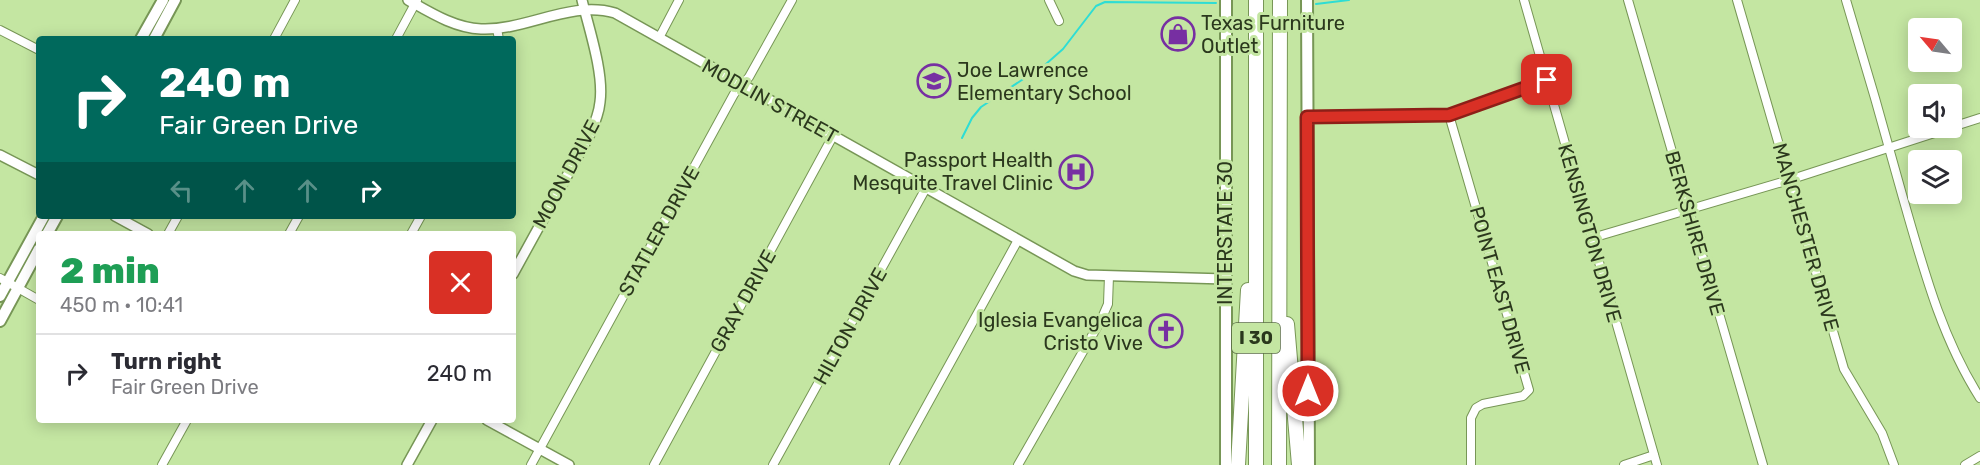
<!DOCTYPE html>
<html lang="en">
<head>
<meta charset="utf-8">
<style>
  :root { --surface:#fff; --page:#f7f7f7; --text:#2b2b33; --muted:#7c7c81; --line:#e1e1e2 }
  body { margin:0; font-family:Rubik,sans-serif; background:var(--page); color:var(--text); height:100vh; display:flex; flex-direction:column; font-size:22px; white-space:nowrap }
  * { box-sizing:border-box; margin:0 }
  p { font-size:20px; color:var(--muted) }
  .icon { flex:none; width:33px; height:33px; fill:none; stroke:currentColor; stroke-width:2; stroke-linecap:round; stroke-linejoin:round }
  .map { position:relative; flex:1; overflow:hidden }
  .side { position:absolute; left:36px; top:231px; width:480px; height:192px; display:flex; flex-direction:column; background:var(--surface); border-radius:6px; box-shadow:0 3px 15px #0003 }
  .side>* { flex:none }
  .top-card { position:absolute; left:36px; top:36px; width:480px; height:183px; border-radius:6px; box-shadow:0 3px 15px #0003; background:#00695c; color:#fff; overflow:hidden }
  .needle { width:39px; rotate:299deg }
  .controls { position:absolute; left:1908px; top:18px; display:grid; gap:12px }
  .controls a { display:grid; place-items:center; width:54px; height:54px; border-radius:6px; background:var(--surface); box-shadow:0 3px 15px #0003; font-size:30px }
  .pin { position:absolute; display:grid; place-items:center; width:51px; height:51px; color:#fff; margin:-26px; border-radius:12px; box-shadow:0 3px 9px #0006 }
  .me { position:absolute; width:66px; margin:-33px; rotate:0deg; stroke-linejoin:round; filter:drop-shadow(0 0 4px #0008) }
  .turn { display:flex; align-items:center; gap:21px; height:126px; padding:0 24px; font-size:27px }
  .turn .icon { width:78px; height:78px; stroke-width:2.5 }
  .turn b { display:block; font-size:42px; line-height:51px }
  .lanes { display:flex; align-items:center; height:57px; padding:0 24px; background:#0003; justify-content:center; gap:30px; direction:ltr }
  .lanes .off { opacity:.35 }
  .round { display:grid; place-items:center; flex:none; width:63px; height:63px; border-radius:6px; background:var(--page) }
  .summary { display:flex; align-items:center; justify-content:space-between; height:102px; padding:0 24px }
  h1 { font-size:36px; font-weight:800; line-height:45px; color:#1e9e55 }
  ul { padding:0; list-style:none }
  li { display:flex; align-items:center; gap:18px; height:78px; padding:0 24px; border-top:2px solid var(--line) }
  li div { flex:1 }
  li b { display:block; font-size:22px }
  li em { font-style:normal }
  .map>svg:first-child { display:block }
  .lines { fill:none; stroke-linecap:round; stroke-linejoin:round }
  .stream { stroke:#2eddd4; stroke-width:2 }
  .minor-casing { stroke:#779656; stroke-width:10 }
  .tertiary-casing { stroke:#779656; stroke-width:12 }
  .secondary-casing { stroke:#779656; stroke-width:14 }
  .motorway-casing { stroke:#779656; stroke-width:16 }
  .minor { stroke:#fff; stroke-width:8 }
  .tertiary { stroke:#fff; stroke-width:9 }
  .secondary { stroke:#fff; stroke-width:10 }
  .motorway { stroke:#fff; stroke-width:14 }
  .route-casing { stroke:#8d1f18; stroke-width:15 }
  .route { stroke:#d93025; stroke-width:10 }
  .labels { text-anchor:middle; stroke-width:6; stroke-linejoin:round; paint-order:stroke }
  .shield { fill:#c4e6a2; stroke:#596c45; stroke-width:1.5 }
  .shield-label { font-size:18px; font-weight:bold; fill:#2b381d }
  .poi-label { font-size:20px; fill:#2b381d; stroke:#c4e6a2; text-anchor:start }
  .street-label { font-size:20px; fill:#2b381d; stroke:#c4e6a2 }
</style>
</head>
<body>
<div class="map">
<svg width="1980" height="465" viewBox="0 0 1980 465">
  <rect width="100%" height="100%" fill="#c4e6a2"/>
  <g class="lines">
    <!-- stream -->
    <g class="stream">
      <path d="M1316,4L1349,0"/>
      <path d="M962,138L972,118L981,107L1046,64L1063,49L1096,6L1105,2L1216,3"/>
    </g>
    <!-- minor casing -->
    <g class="minor-casing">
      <g id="minor">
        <path d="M1049,0L1059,21"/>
        <path d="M1524,0L1657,465"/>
        <path d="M1628,0L1763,465"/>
        <path d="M1737,0L1844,369L1882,433L1894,465"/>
        <path d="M1846,0C1866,66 1885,132 1903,198C1923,267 1941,337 1980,398"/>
        <path d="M497,29L499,39"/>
        <path d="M0,30L39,50"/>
        <path d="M659,38L679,0"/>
        <path d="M274,39L295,0"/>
        <path d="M396,39L417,0"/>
        <path d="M1449,115L1529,390L1523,396L1483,404L1476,408L1471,418V465"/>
        <path d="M1307,117L1449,115L1547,80"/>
        <path d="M1952,127L1980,118"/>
        <path d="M168,234L178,216"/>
        <path d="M289,234L299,216"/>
        <path d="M411,234L421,216"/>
        <path d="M1592,238L1789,180L1950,128"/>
        <path d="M0,278L39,300"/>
        <path d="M162,465L187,420"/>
        <path d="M531,465L734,94L749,77L792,0"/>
        <path d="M654,465L833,136"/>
        <path d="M773,465L926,188"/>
        <path d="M894,465L1018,240"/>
        <path d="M1018,465L1101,320L1108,304L1109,276"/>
        <path d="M1624,465L1654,455"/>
        <path d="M1965,465L1980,456"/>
      </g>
    </g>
    <!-- tertiary casing -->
    <g class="tertiary-casing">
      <g id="tertiary">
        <path d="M408,0C431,13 455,28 481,29C526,31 570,0 615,13L1074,271L1087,275L1225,279"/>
        <path d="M0,155L39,175"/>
        <path d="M115,216L148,234"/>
        <path d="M513,274L590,134C595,123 599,113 600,102C604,73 589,29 582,0"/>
        <path d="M487,420L569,465"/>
        <path d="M407,465L432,420"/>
      </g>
    </g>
    <!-- secondary casing -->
    <g class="secondary-casing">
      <g id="secondary">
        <path d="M1226,0V465"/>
        <path d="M1307,0L1309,465"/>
        <path d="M141,39L163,0"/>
        <path d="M154,39L175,0"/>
        <path d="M47,234L57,216"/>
        <path d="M0,296L44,216"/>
        <path d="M0,321L39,249"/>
      </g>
    </g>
    <!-- motorway casing -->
    <g class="motorway-casing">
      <g id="motorway">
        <path d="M1256,0V465"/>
        <path d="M1287,324L1299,465"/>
        <path d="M1238,465L1248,290"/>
        <path d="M1279,465L1280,0"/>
      </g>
    </g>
    <!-- minor -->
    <use href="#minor" class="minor"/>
    <!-- tertiary -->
    <use href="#tertiary" class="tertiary"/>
    <!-- secondary -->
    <use href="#secondary" class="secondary"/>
    <!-- motorway -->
    <use href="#motorway" class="motorway"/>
  </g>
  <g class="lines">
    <!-- route casing -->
    <g class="route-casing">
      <path id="route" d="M1308,391L1307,117L1449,115L1547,80"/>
    </g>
    <!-- route -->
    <use href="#route" class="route"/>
  </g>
  <!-- icons -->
  <defs>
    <g id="shop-ring" transform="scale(1.725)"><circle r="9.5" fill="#c4e6a2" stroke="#772fa2" stroke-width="1.5"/><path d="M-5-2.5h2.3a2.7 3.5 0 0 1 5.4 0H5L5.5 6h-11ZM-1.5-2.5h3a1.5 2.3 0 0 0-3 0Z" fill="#772fa2"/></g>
    <g id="school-ring" transform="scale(1.725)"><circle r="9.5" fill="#c4e6a2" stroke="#772fa2" stroke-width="1.5"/><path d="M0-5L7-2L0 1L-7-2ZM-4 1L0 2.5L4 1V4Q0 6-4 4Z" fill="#772fa2"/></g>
    <g id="hospital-ring" transform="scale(1.725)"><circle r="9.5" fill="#c4e6a2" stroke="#772fa2" stroke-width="1.5"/><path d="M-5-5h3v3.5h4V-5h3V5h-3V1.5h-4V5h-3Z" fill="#772fa2"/></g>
    <g id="church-ring" transform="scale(1.725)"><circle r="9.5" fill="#c4e6a2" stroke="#772fa2" stroke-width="1.5"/><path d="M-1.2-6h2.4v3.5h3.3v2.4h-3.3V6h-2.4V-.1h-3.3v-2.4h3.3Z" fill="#772fa2"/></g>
  </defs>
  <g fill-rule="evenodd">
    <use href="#shop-ring" x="1178" y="34"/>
    <use href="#school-ring" x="934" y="81"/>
    <use href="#hospital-ring" x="1076" y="172"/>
    <use href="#church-ring" x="1166" y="331"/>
  </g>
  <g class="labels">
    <!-- shield labels -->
    <rect class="shield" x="1232" y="323" width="48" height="30" rx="4.5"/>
    <g class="shield-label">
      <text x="1256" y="344">I 30</text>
    </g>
    <!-- poi labels -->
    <g class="poi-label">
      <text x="1201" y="30">Texas Furniture<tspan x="1201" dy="23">Outlet</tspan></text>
      <text x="957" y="77">Joe Lawrence<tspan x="957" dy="23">Elementary School</tspan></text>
      <text x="1053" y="167" text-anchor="end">Passport Health<tspan x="1053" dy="23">Mesquite Travel Clinic</tspan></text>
      <text x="1143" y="327" text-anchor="end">Iglesia Evangelica<tspan x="1143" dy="23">Cristo Vive</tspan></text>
    </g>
    <!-- street labels -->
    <g class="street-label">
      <text transform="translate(770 101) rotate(29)" y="7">MODLIN STREET</text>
      <text transform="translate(566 174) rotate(-62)" y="7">MOON DRIVE</text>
      <text transform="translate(659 231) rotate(-61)" y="7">STATLER DRIVE</text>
      <text transform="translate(1225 233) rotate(-90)" y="7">INTERSTATE 30</text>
      <text transform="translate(1590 233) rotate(74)" y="7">KENSINGTON DRIVE</text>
      <text transform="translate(1695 233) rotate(74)" y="7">BERKSHIRE DRIVE</text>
      <text transform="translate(1806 237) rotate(74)" y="7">MANCHESTER DRIVE</text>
      <text transform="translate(1500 290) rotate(74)" y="7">POINT EAST DRIVE</text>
      <text transform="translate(743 301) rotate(-61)" y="7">GRAY DRIVE</text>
      <text transform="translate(850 326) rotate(-61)" y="7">HILTON DRIVE</text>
    </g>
  </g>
</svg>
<div class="controls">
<a><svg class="needle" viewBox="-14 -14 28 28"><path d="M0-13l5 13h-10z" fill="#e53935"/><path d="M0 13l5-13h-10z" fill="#7c7c81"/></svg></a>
<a><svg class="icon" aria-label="sound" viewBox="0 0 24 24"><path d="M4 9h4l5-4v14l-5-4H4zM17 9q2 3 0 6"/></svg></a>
<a><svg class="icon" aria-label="layers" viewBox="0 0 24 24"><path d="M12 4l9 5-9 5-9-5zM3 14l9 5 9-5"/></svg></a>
</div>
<div class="pin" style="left:1547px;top:80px;background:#d93025"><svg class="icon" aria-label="arrive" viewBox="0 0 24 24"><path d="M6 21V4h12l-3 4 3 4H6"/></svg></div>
<svg class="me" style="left:1308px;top:391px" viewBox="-20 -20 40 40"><circle r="17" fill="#d93025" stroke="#fff" stroke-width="3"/><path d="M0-11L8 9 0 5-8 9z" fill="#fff"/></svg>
<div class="top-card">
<div class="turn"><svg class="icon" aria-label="right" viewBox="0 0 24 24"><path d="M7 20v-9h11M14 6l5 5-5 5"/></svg><div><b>240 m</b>Fair Green Drive</div></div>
<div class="lanes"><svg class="icon off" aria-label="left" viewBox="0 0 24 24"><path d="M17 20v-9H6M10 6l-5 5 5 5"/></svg><svg class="icon off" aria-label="ahead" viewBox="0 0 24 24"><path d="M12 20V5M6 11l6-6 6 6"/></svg><svg class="icon off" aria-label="ahead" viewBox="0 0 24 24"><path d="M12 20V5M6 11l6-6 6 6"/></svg><svg class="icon" aria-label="right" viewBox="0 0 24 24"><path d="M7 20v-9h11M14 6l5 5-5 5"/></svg></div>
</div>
<section class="side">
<div class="summary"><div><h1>2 min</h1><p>450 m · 10:41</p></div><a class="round" style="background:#d93025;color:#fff"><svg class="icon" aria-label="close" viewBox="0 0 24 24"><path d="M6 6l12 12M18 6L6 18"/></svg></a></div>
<ul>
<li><svg class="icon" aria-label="right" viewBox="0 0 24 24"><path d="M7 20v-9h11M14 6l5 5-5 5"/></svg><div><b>Turn right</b><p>Fair Green Drive</p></div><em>240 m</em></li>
</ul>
</section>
</div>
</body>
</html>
